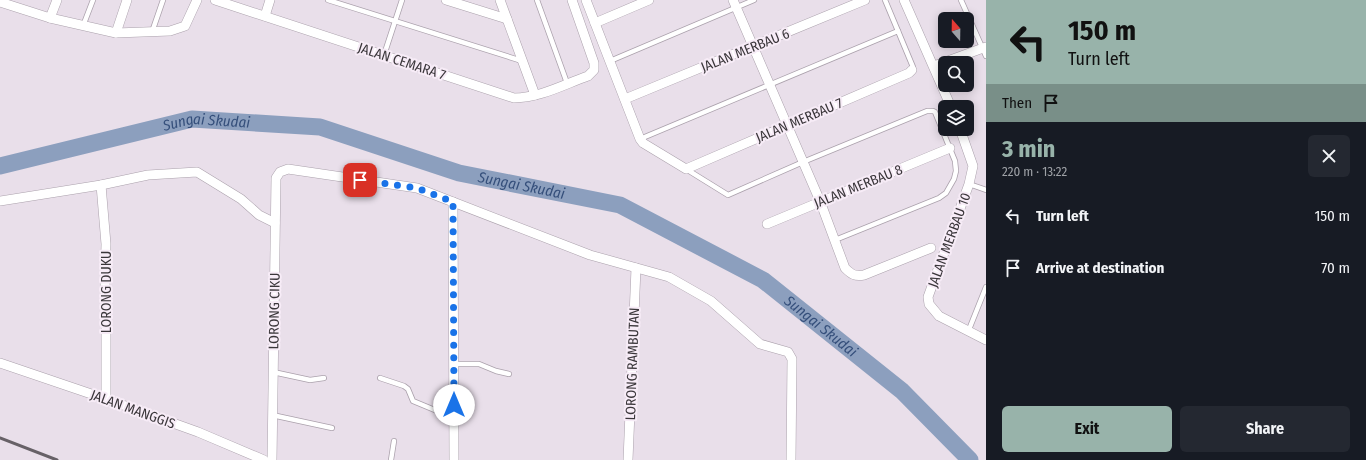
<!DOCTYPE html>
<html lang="en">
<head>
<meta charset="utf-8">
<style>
  :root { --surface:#171b24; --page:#242831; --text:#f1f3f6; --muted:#9ea1a6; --accent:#98b3aa }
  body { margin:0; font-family:"Fira Sans Condensed",sans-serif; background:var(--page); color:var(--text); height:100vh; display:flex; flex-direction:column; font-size:15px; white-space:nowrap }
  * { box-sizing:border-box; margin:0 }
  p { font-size:13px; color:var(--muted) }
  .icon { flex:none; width:22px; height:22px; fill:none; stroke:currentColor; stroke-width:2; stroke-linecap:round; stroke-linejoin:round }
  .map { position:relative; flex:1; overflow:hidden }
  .details { display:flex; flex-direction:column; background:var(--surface); width:380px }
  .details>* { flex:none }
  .banner { background:#98b3aa; color:#111; overflow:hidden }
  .needle { width:26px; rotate:340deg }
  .fabs { position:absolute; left:938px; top:12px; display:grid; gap:8px }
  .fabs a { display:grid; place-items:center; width:36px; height:36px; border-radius:6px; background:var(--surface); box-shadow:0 2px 10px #0003; font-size:20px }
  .pin { position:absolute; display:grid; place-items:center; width:34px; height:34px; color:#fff; margin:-17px; border-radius:8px; box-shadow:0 2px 6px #0006 }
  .me { position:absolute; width:44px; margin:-22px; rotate:0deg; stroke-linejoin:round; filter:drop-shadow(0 0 3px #0008) }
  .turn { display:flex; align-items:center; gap:14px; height:84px; padding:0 16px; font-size:18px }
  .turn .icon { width:52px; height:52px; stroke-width:2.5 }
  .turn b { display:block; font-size:28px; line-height:34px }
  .then { display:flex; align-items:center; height:38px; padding:0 16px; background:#0003; gap:8px; font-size:15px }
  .round { display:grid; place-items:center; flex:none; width:42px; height:42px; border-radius:6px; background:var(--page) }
  .summary { display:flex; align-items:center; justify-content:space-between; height:68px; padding:0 16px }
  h1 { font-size:24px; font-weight:700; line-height:30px; color:var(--accent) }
  .button { display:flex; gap:8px; margin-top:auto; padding:8px 16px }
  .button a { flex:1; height:46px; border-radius:6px; background:var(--accent); color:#111; font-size:16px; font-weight:700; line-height:46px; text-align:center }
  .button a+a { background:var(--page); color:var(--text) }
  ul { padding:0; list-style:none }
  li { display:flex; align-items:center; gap:12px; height:52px; padding:0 16px }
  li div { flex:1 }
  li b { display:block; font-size:15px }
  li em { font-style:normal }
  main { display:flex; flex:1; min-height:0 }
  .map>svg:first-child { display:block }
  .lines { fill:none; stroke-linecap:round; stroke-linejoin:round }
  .river { stroke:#8c9fbe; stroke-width:17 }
  .lane-casing { stroke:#aba1ac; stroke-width:6 }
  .street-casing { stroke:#aba1ac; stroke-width:10 }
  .lane { stroke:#fff; stroke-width:4.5 }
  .street { stroke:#fff; stroke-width:9 }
  .rail { stroke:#676167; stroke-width:3 }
  .route { stroke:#1a73e8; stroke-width:7; stroke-dasharray:0 12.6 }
  .labels { text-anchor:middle; stroke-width:4; stroke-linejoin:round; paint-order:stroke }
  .street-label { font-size:14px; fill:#3a363a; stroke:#f7ecf7 }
  .water-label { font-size:15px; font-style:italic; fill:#354f7b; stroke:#f7ecf7 }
</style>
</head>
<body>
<main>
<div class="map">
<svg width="986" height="460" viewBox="0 0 986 460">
  <rect width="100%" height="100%" fill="#e9dfea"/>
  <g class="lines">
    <!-- river -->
    <path class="river" id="s1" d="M0,166L192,119L320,127L459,173L620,205L763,280L902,391L970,460"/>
    <!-- lane casing -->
    <g class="lane-casing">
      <g id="lane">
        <path d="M328,0L522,61"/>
        <path d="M537,0L567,83"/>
        <path d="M885,0L898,31"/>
        <path d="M961,0L986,56"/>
        <path d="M83,26L93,0"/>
        <path d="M152,32L163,0"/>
        <path d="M384,55L402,0"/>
        <path d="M610,61L754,0"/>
        <path d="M640,139L898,31L913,67L912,70"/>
        <path d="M686,169L728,195L803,162L927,111H933L935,112L955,161L956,171L954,179L946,193L939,198L835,240"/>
        <path d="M969,184L986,190"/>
        <path d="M968,332L986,287"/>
        <path d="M454,364H479L496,371L509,374"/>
        <path d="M273,372L310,380L324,378"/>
        <path d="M380,378L404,386L408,389L413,401L454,418"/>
        <path d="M272,415L332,428"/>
        <path d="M391,460L394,441"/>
      </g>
    </g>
    <!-- street casing -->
    <g class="street-casing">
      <g id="street">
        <path d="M215,0L514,98C540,98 565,84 588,76L594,70V63L572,0"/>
        <path d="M446,0L507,19"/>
        <path d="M500,0L535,95"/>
        <path d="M586,0L640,139L643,143L686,169L909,73L912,70"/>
        <path d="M733,0L820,201L845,268C851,274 855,277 864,275L931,248"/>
        <path d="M904,0L951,107"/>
        <path d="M0,2L50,18L116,33L170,31L185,26L197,0"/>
        <path d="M265,16L270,0"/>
        <path d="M50,18L57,0"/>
        <path d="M595,23L649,0"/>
        <path d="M116,33L127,0"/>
        <path d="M934,66L986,47"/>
        <path d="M625,99L865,0"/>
        <path d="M960,129L973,166L969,184L928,297L929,304L939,316L986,340"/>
        <path d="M101,185L106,244L105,283L106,306V399"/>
        <path d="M0,201L101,185L148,175L197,172L241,199L259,215L275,223"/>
        <path d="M453,202L454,460"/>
        <path d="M767,224L950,148"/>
        <path d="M0,363L106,399L198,432L264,460"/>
        <path d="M272,460L276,178L280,172L288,169L417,188L590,255L669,277L711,301L760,344L788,352L792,359L791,460"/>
        <path d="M628,460L636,268"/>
      </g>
    </g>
    <!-- lane -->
    <use href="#lane" class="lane"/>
    <!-- street -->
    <use href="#street" class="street"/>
    <!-- rail -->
    <path class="rail" d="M0,438L57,460"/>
  </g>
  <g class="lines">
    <!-- route -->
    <path class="route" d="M360,180L417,188L453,202L454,405"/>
  </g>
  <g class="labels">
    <!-- street labels -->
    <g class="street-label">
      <text transform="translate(745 50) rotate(-22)" y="5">JALAN MERBAU 6</text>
      <text transform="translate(402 61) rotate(18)" y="5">JALAN CEMARA 7</text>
      <text transform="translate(799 120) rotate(-23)" y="5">JALAN MERBAU 7</text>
      <text transform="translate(858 186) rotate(-22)" y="5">JALAN MERBAU 8</text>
      <text transform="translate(949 240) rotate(-70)" y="5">JALAN MERBAU 10</text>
      <text transform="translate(106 292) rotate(-90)" y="5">LORONG DUKU</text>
      <text transform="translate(274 311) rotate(-89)" y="5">LORONG CIKU</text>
      <text transform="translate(632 364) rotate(-88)" y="5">LORONG RAMBUTAN</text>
      <text transform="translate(133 409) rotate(20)" y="5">JALAN MANGGIS</text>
    </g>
    <!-- water labels -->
    <g class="water-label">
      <text dy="5" stroke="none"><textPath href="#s1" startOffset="212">Sungai Skudai</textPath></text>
      <text dy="5" stroke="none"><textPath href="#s1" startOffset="536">Sungai Skudai</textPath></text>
      <text dy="5" stroke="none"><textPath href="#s1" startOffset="872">Sungai Skudai</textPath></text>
    </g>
  </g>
</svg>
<div class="fabs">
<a><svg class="needle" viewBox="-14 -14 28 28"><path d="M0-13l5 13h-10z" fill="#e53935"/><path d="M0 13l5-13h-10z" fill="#9ea1a6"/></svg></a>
<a><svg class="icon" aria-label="search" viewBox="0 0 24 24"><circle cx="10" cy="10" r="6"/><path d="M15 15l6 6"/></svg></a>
<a><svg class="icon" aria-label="layers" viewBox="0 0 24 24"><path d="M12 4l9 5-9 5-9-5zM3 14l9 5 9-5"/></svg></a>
</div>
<div class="pin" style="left:360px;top:180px;background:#d93025"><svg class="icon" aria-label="arrive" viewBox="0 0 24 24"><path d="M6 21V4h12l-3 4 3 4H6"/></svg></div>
<svg class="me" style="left:454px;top:405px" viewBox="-20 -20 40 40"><circle r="19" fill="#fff"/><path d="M0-13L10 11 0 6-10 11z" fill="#1a73e8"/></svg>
</div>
<section class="details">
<div class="banner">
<div class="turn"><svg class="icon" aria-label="left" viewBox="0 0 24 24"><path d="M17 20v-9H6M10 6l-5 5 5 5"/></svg><div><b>150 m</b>Turn left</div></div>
<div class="then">Then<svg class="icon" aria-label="arrive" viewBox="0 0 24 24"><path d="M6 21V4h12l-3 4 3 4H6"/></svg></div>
</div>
<div class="summary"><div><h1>3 min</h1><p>220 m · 13:22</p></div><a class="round"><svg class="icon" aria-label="close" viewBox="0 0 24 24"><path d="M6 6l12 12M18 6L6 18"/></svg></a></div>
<ul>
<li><svg class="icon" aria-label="left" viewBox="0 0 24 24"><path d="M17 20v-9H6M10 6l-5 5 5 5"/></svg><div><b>Turn left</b></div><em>150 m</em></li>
<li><svg class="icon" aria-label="arrive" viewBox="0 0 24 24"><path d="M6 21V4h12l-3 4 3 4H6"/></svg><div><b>Arrive at destination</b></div><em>70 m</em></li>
</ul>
<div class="button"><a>Exit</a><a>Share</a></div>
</section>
</main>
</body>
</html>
